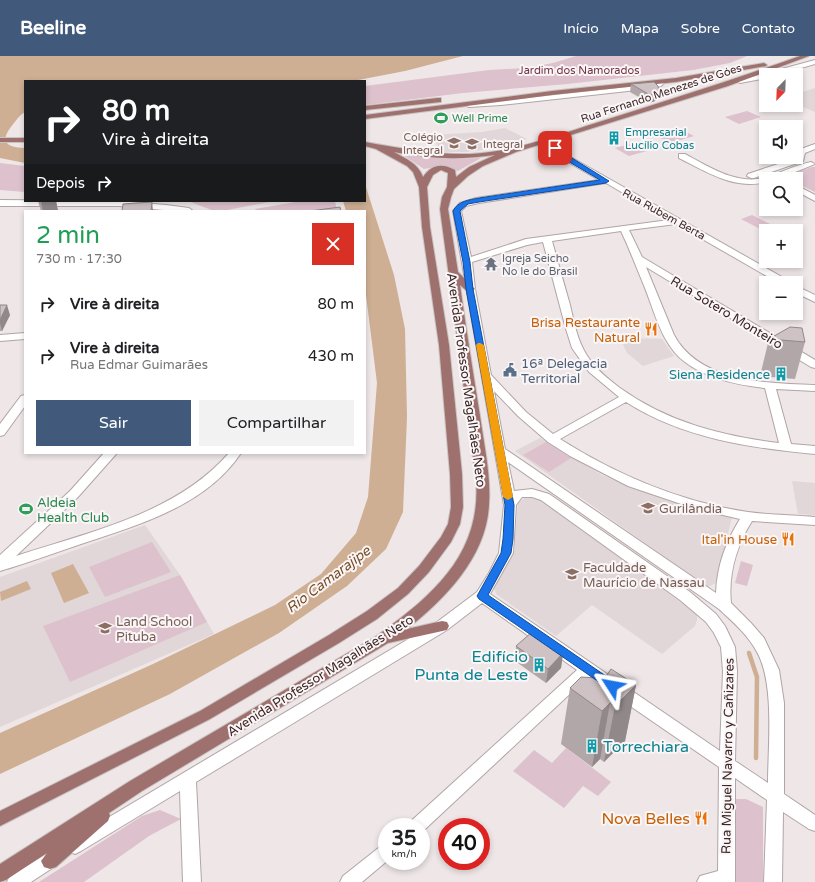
<!DOCTYPE html>
<html lang="pt">
<head>
<meta charset="utf-8">
<style>
  :root { --surface:#fff; --page:#f2f2f2; --text:#202124; --muted:#757577; --accent:#415a7c }
  body { margin:0; font-family:"Varela Round",sans-serif; background:var(--page); color:var(--text); height:100vh; display:flex; flex-direction:column; font-size:15px; white-space:nowrap }
  * { box-sizing:border-box; margin:0 }
  p { font-size:13px; color:var(--muted) }
  .icon { flex:none; width:22px; height:22px; fill:none; stroke:currentColor; stroke-width:2; stroke-linecap:round; stroke-linejoin:round }
  .map { position:relative; flex:1; overflow:hidden }
  .panel { position:absolute; left:24px; top:154px; width:342px; height:244px; display:flex; flex-direction:column; background:var(--surface); border-radius:0px; box-shadow:0 2px 6px #0003 }
  .panel>* { flex:none }
  .guide { position:absolute; left:24px; top:24px; width:342px; height:122px; border-radius:0px; box-shadow:0 2px 6px #0003; background:#202124; color:#fff; overflow:hidden }
  .needle { width:26px; rotate:203deg }
  .buttons { position:absolute; left:759px; top:12px; display:grid; gap:8px }
  .buttons a { display:grid; place-items:center; width:44px; height:44px; border-radius:0px; background:var(--surface); box-shadow:0 2px 6px #0003; font-size:20px }
  .speed { position:absolute; left:378px; top:762px; display:flex; gap:8px; font-size:20px; font-weight:700; text-align:center }
  .speed>* { display:grid; place-content:center; width:52px; height:52px; border-radius:50%; background:var(--surface); box-shadow:0 2px 6px #0003; line-height:1 }
  .speed small { font-size:10px; font-weight:400 }
  .speed .limit { border:6px solid #d22; background:#fff; color:#111 }
  .pin { position:absolute; display:grid; place-items:center; width:34px; height:34px; color:#fff; margin:-17px; border-radius:8px; box-shadow:0 2px 6px #0006 }
  .me { position:absolute; width:44px; margin:-22px; rotate:304deg; stroke-linejoin:round; filter:drop-shadow(0 0 3px #0008) }
  .turn { display:flex; align-items:center; gap:14px; height:84px; padding:0 12px; font-size:18px }
  .turn .icon { width:52px; height:52px; stroke-width:2.5 }
  .turn b { display:block; font-size:28px; line-height:34px }
  .then { display:flex; align-items:center; height:38px; padding:0 12px; background:#0003; gap:8px; font-size:15px }
  .round { display:grid; place-items:center; flex:none; width:42px; height:42px; border-radius:0px; background:var(--page) }
  .headline { display:flex; align-items:center; justify-content:space-between; height:68px; padding:0 12px }
  h1 { font-size:24px; font-weight:600; line-height:30px; color:#1e9e55 }
  .primary-button { display:flex; gap:8px; margin-top:auto; padding:8px 12px }
  .primary-button a { flex:1; height:46px; border-radius:0px; background:var(--accent); color:#fff; font-size:16px; font-weight:600; line-height:46px; text-align:center }
  .primary-button a+a { background:var(--page); color:var(--text) }
  ul { padding:0; list-style:none }
  li { display:flex; align-items:center; gap:12px; height:52px; padding:0 12px }
  li div { flex:1 }
  li b { display:block; font-size:15px }
  li em { font-style:normal }
  header { display:flex; align-items:center; gap:24px; box-sizing:border-box; height:56px; padding:0 20px; background:var(--accent); color:#fff }
  header strong { font-size:19px }
  nav { display:flex; gap:22px; margin-inline-start:auto; font-size:14px }
  .map>svg:first-child { display:block }
  .built { fill:#e1d7d8 }
  .green { fill:#ddc1cc }
  .water { fill:#ceaf93 }
  .lines { fill:none; stroke-linecap:round; stroke-linejoin:round }
  .stream { stroke:#ceaf93; stroke-width:4.5 }
  .minor-casing { stroke:#b2a5a5; stroke-width:2 }
  .major-casing { stroke:#c9c3c2; stroke-width:2 }
  .minor { fill:#fff; fill-rule:evenodd }
  .major { fill:#9f716e; fill-rule:evenodd }
  .wall { fill:#b1a7a9 }
  .shaded-wall { fill:#908889 }
  .building { fill:#cec2c4; stroke:#908889 }
  .route { fill:#1a73e8; stroke:#114b97 }
  .slow { fill:#f59e0b }
  .labels { text-anchor:middle; stroke-width:4; stroke-linejoin:round; paint-order:stroke }
  .far-park-label { font-size:11px; fill:#723345; stroke:#faf6f7 }
  .far-street-label { font-size:11px; fill:#3e2726; stroke:#faf6f7 }
  .far-leisure-label { font-size:11px; fill:#27864d; stroke:#faf6f7; text-anchor:start }
  .far-culture-label { font-size:11px; fill:#0d838f; stroke:#faf6f7; text-anchor:start }
  .far-education-label { font-size:11px; fill:#785e54; stroke:#faf6f7; text-anchor:end }
  .far-worship-label { font-size:11px; fill:#5b616d; stroke:#faf6f7; text-anchor:start }
  .street-label { font-size:13px; fill:#3e2726; stroke:#faf6f7 }
  .food-label { font-size:13px; fill:#c56008; stroke:#faf6f7; text-anchor:end }
  .service-label { font-size:13px; fill:#4e5e75; stroke:#faf6f7; text-anchor:start }
  .culture-label { font-size:13px; fill:#0d838f; stroke:#faf6f7; text-anchor:end }
  .leisure-label { font-size:13px; fill:#27864d; stroke:#faf6f7; text-anchor:start }
  .education-label { font-size:13px; fill:#785e54; stroke:#faf6f7; text-anchor:start }
  .water-label { font-size:14px; font-style:italic; fill:#764d24; stroke:#faf6f7 }
  .near-culture-label { font-size:16px; fill:#0d838f; stroke:#faf6f7; text-anchor:end }
  .near-food-label { font-size:16px; fill:#c56008; stroke:#faf6f7; text-anchor:end }
</style>
</head>
<body>
<header>
<strong>Beeline</strong>
<nav><a>Início</a><a>Mapa</a><a>Sobre</a><a>Contato</a></nav>
</header>
<div class="map">
<svg width="815" height="826" viewBox="0 0 815 826">
  <rect width="100%" height="100%" fill="#eee6e7"/>
  <!-- built -->
  <g class="built">
    <path d="M815,32V56L796,48V38Z"/>
    <path d="M505,72L527,83L489,93L466,96H443L440,95L432,79L482,76Z"/>
    <path d="M620,282L662,283L674,300L643,310L627,297Z"/>
    <path d="M540,382L602,419L666,444L732,461L716,527L707,531L515,395Z"/>
    <path d="M792,425L815,427V459L798,458Z"/>
    <path d="M526,441L542,444L697,558V564L695,570L662,598L592,549L556,580L496,538L493,529L508,508L515,493L514,488L518,447Z"/>
    <path d="M145,469L180,519L214,578L0,671V521Z"/>
  </g>
  <!-- green -->
  <g class="green">
    <path d="M576,0H747L730,7L693,14L567,28L463,37L365,49V30L489,14L526,12L553,7Z"/>
    <path d="M747,55L761,61L739,68L725,61Z"/>
    <path d="M680,73L694,80L670,87L657,80Z"/>
    <path d="M646,84L661,91L629,100L615,92Z"/>
    <path d="M403,99L443,103L481,102L458,115L441,110L424,113Z"/>
    <path d="M0,107L25,110V136L0,134Z"/>
    <path d="M812,111H815V136L796,127V123L785,122L786,120Z"/>
    <path d="M188,145H275L222,155H214Z"/>
    <path d="M301,145H335L337,155H257L255,153Z"/>
    <path d="M752,159L776,171L766,176L741,163Z"/>
    <path d="M546,386L571,402L549,416L523,399Z"/>
    <path d="M152,486L171,516L105,541L89,511Z"/>
    <path d="M741,505L753,509L747,530L735,527Z"/>
    <path d="M180,519L207,566L70,626L43,570Z"/>
    <path d="M566,692L611,726L598,740L583,730L564,752L513,715L534,694L552,707Z"/>
    <path d="M731,743H746L763,751V826H732Z"/>
    <path d="M160,754L181,763L149,780L84,826H39L142,760Z"/>
  </g>
  <!-- water -->
  <g class="water">
    <path d="M0,0H463L405,15L353,25H25V56C21,58 17,63 14,67C0,84 3,91 25,92V107L0,102Z"/>
    <path d="M365,128L394,219L405,273L407,361L403,456L386,493L347,530L279,577L170,638L0,718V677L153,608L275,549L321,518L356,477L368,441L377,327L365,231V155H346L343,145H365Z"/>
    <path d="M73,508L89,537L64,547L51,517Z"/>
    <path d="M27,525L31,533L1,545L0,536Z"/>
  </g>
  <g class="lines">
    <!-- stream -->
    <path class="stream" d="M749,597L757,621L756,702"/>
    <!-- minor casing -->
    <g class="minor-casing">
      <g id="minor">
        <path d="M815,4V8L777,19H766V22L740,27L737,25Z"/>
        <path d="M661,24L665,26L661,30L655,32L501,49L469,51L465,49L469,47L501,45L655,28Z"/>
        <path d="M555,79H561L562,81L559,92L560,95L789,225L791,227H779L676,168L629,174L642,201L815,304V312L811,311L646,211L674,279C700,327 767,327 815,329V335L776,333L791,388L815,390V398C750,392 682,382 626,346L560,383C617,419 681,446 748,456C770,459 793,459 815,461V469L752,465C737,489 728,518 731,547L751,567L764,582L779,614L784,647V738L815,759V775L809,773L783,756L782,826H764L767,744L735,722V826H697L700,820L718,815L719,711L588,621L422,776L421,771H408L410,766L577,614L482,547L447,574L196,726L201,826H183L180,735L81,795L75,798L69,795L67,790L69,785L437,566L477,536L489,517L499,497L504,449L453,155L460,147L476,142L599,124L554,98L551,92ZM606,127L669,164L526,183L471,201L461,155L466,150L479,147ZM621,175C630,194 637,213 645,232C655,257 662,289 685,306C707,323 738,329 765,332L779,387C722,380 667,366 620,332C608,323 594,312 586,298C577,283 574,266 570,249C564,228 558,207 552,185ZM543,186L566,273L572,292L589,316L619,341L553,378L526,356L491,319L475,233L472,206L527,189ZM494,335L518,360L548,386L570,400L628,430L693,452L740,463C726,485 717,510 716,537L505,393ZM508,406L719,553C733,566 748,579 757,596C775,628 768,690 768,727L735,705L737,615L735,591L725,570L716,558L690,536L549,438L532,433L514,435ZM522,441H532L541,444L680,544L706,566L714,577L721,591L723,615L720,695L490,538L513,497L516,449Z"/>
        <path d="M815,88V93L805,97L803,105L754,122H751L747,120L748,118L796,102L798,94Z"/>
        <path d="M679,98H685C711,112 738,130 768,121C782,116 796,109 811,106L815,108L778,123H766V126C734,134 707,116 679,102Z"/>
        <path d="M796,129L815,139V145L796,135Z"/>
        <path d="M0,144L119,145L166,149L189,152L193,155H174L119,150H0Z"/>
        <path d="M796,230L815,239V246L796,237Z"/>
        <path d="M25,277V283L0,285V279Z"/>
        <path d="M25,339V350L4,379L0,380V368L21,340Z"/>
        <path d="M104,397H117L78,441L16,500C89,476 176,458 229,397H241C206,450 138,469 81,488C54,497 27,507 0,515V499L70,435Z"/>
        <path d="M387,787V805L362,826H340L343,820L381,790Z"/>
        <path d="M57,792L63,795L65,800L63,805L31,826H7L10,820Z"/>
      </g>
    </g>
    <!-- major casing -->
    <g class="major-casing">
      <g id="major">
        <path d="M800,0H809L728,30L516,96L483,110L468,120L454,133L451,141L448,153L458,216L475,233L470,236L467,235L460,229C466,273 473,316 480,360C484,389 491,419 489,448C487,500 446,542 407,573L442,565L447,566L449,570L447,574L388,587L142,735L109,757L110,760L108,765L56,811L50,813L44,811L41,805L47,797L6,824L0,826V808L130,725L375,581C431,541 482,499 476,424L440,153L442,141L447,131L448,117L441,114L433,119L427,131L430,171L449,289L462,418L463,451L460,468L451,486L429,516L408,538L377,563L339,587L210,663L0,770V755L200,655L329,579L367,555L398,532L419,510L441,481L448,468L451,451L450,418L439,289L422,171L419,131L413,116L407,110L376,93L365,90V86C400,92 434,99 470,98C514,96 557,79 599,66C666,45 733,24 800,0ZM394,96C428,103 461,104 495,99L469,111L456,121L455,114C442,107 432,108 423,121C418,107 406,103 394,96Z"/>
        <path d="M764,7L767,9L766,10L676,26L552,39L365,63V59L552,35L676,22Z"/>
        <path d="M438,42H441V46L365,54V50Z"/>
        <rect x="0" y="82" width="25" height="4"/>
      </g>
    </g>
    <!-- minor -->
    <use href="#minor" class="minor"/>
    <!-- major -->
    <use href="#major" class="major"/>
  </g>
  <!-- wall -->
  <g class="wall">
    <path d="M631,28L659,34L657,43L655,45L649,47L630,36Z"/>
    <path d="M38,145H56L58,155H41Z"/>
    <path d="M0,249L10,259L2,275H0Z"/>
    <path d="M769,283L805,286L795,323L760,320Z"/>
    <path d="M516,590L561,595L563,597L561,612L546,627L515,605Z"/>
    <path d="M607,619L636,629L625,685L604,706L600,703L592,711L561,688L570,632Z"/>
  </g>
  <!-- shaded-wall -->
  <g class="shaded-wall">
    <path d="M659,34L657,43L655,45L649,47L650,39Z"/>
    <path d="M41,145H56L58,155H43Z"/>
    <path d="M152,146L153,155H151Z"/>
    <path d="M7,249L10,259L2,275L0,267V264Z"/>
    <path d="M561,593L560,601L563,597L561,612L546,627L548,613L559,594Z"/>
    <path d="M636,629L625,685L604,706L615,650Z"/>
    <path d="M610,647L600,703L592,711L602,655Z"/>
  </g>
  <!-- building -->
  <g class="building">
    <path d="M654,26L658,30L659,34L657,37L650,39L631,28Z"/>
    <path d="M152,146L151,155H122L123,148Z"/>
    <path d="M340,151L341,155H310Z"/>
    <path d="M0,249H7L0,264Z"/>
    <path d="M790,271L802,272L805,286L769,283Z"/>
    <path d="M532,576L537,580L538,578L561,593L559,594L563,597L548,613L516,590Z"/>
    <path d="M611,613L636,629L615,650L610,647L602,655L570,632L581,621L599,622L607,619Z"/>
  </g>
  <!-- route -->
  <path class="route" d="M553,91H557L559,94L609,125L606,127L479,146L468,148L460,155L470,206L473,233L514,449L513,483L511,497L488,539L616,627L618,630L616,634L612,635L479,543L477,540L501,497L503,483L505,449L466,233L463,206L453,155C458,145 469,144 479,142L600,124L554,97Z"/>
  <!-- slow -->
  <path class="slow" d="M478,287H480L484,289L513,441L508,444L503,441L476,289Z"/>
  <!-- icons -->
  <defs>
    <g id="stadium-bare" transform="scale(1.08)"><path d="M0-5a6.5 5 0 1 0 0 10a6.5 5 0 1 0 0-10ZM-3.5-1.8h7v3.6h-7Z" fill="#2e9e5b" stroke="#faf6f7" stroke-width="2.5" paint-order="stroke"/></g>
    <g id="building-bare" transform="scale(1.08)"><path d="M-4-6H4V6H1V3H-1V6H-4ZM-2.5-4.3h1.7v1.8h-1.7ZM.8-4.3h1.7v1.8H.8ZM-2.5-1h1.7V.8h-1.7ZM.8-1h1.7V.8H.8Z" fill="#0f9aa8" stroke="#faf6f7" stroke-width="2.5" paint-order="stroke"/></g>
    <g id="school-bare" transform="scale(1.08)"><path d="M0-5L7-2L0 1L-7-2ZM-4 1L0 2.5L4 1V4Q0 6-4 4Z" fill="#8d6e63" stroke="#faf6f7" stroke-width="2.5" paint-order="stroke"/></g>
    <g id="temple-bare" transform="scale(1.08)"><path d="M0-6L5-2H3V0L6.5 2.5H4V6H1.5V3h-3V6H-4V2.5H-6.5L-3 0V-2H-5Z" fill="#6b7280" stroke="#faf6f7" stroke-width="2.5" paint-order="stroke"/></g>
    <g id="restaurant-bare" transform="scale(1.08)"><path d="M-5-6h1v4h1v-4h1v4h1v-4h1v5L-1.5 .5V6h-2V.5L-5-1ZM5-6V6H3V1.5H1.5Q1.5-4 5-6Z" fill="#e8710a" stroke="#faf6f7" stroke-width="2.5" paint-order="stroke"/></g>
    <g id="civic-bare" transform="scale(1.08)"><path d="M-.6-6.5H3V-4.5H.6V-3L4-1V1h2V6H-6V1h2V-1L-.6-3ZM-1.2 2.5V6h2.4V2.5Z" fill="#5c6f8a" stroke="#faf6f7" stroke-width="2.5" paint-order="stroke"/></g>
    <g id="university-bare" transform="scale(1.08)"><path d="M0-5L7-2L0 1L-7-2ZM-4 1L0 2.5L4 1V4Q0 6-4 4Z" fill="#8d6e63" stroke="#faf6f7" stroke-width="2.5" paint-order="stroke"/></g>
  </defs>
  <g fill-rule="evenodd">
    <use href="#stadium-bare" x="441" y="62"/>
    <use href="#building-bare" x="614" y="82"/>
    <use href="#school-bare" x="454" y="87"/>
    <use href="#school-bare" x="472" y="88"/>
    <use href="#temple-bare" x="491" y="208"/>
    <use href="#restaurant-bare" x="651" y="273"/>
    <use href="#civic-bare" x="510" y="314"/>
    <use href="#building-bare" x="781" y="318"/>
    <use href="#school-bare" x="648" y="452"/>
    <use href="#stadium-bare" x="26" y="453"/>
    <use href="#restaurant-bare" x="788" y="483"/>
    <use href="#university-bare" x="572" y="518"/>
    <use href="#school-bare" x="105" y="572"/>
    <use href="#building-bare" x="539" y="609"/>
    <use href="#building-bare" x="592" y="690"/>
    <use href="#restaurant-bare" x="701" y="762"/>
  </g>
  <g class="labels">
    <!-- far-park labels -->
    <g class="far-park-label">
      <text x="579" y="18">Jardim dos Namorados</text>
    </g>
    <!-- far-street labels -->
    <g class="far-street-label">
      <text transform="translate(661 37) rotate(-18)" y="4">Rua Fernando Menezes de Góes</text>
      <text transform="translate(664 158) rotate(29)" y="4">Rua Rubem Berta</text>
    </g>
    <!-- far-leisure labels -->
    <g class="far-leisure-label">
      <text x="452" y="66">Well Prime</text>
    </g>
    <!-- far-culture labels -->
    <g class="far-culture-label">
      <text x="625" y="80">Empresarial<tspan x="625" dy="13">Lucílio Cobas</tspan></text>
    </g>
    <!-- far-education labels -->
    <g class="far-education-label">
      <text x="443" y="85">Colégio<tspan x="443" dy="13">Integral</tspan></text>
      <text x="483" y="92" text-anchor="start">Integral</text>
    </g>
    <!-- far-worship labels -->
    <g class="far-worship-label">
      <text x="502" y="206">Igreja Seicho<tspan x="502" dy="13">No Ie do Brasil</tspan></text>
    </g>
    <!-- street labels -->
    <g class="street-label">
      <text transform="translate(727 256) rotate(31)" y="5">Rua Sotero Monteiro</text>
      <text transform="translate(467 324) rotate(82)" y="5">Avenida Professor Magalhães Neto</text>
      <text transform="translate(320 619) rotate(-32)" y="5">Avenida Professor Magalhães Neto</text>
      <text transform="translate(727 700) rotate(-89)" y="5">Rua Miguel Navarro y Cañizares</text>
    </g>
    <!-- food labels -->
    <g class="food-label">
      <text x="640" y="271">Brisa Restaurante<tspan x="640" dy="15">Natural</tspan></text>
      <text x="777" y="488">Ital'in House</text>
    </g>
    <!-- service labels -->
    <g class="service-label">
      <text x="521" y="312">16ª Delegacia<tspan x="521" dy="15">Territorial</tspan></text>
    </g>
    <!-- culture labels -->
    <g class="culture-label">
      <text x="770" y="323">Siena Residence</text>
    </g>
    <!-- leisure labels -->
    <g class="leisure-label">
      <text x="37" y="451">Aldeia<tspan x="37" dy="15">Health Club</tspan></text>
    </g>
    <!-- education labels -->
    <g class="education-label">
      <text x="659" y="457">Gurilândia</text>
      <text x="583" y="516">Faculdade<tspan x="583" dy="15">Maurício de Nassau</tspan></text>
      <text x="116" y="570">Land School<tspan x="116" dy="15">Pituba</tspan></text>
    </g>
    <!-- water labels -->
    <g class="water-label">
      <text transform="translate(328 523) rotate(-37)" y="5">Rio Camarajipe</text>
    </g>
    <!-- near-culture labels -->
    <g class="near-culture-label">
      <text x="528" y="606">Edifício<tspan x="528" dy="18">Punta de Leste</tspan></text>
      <text x="603" y="696" text-anchor="start">Torrechiara</text>
    </g>
    <!-- near-food labels -->
    <g class="near-food-label">
      <text x="690" y="768">Nova Belles</text>
    </g>
  </g>
</svg>
<div class="buttons">
<a><svg class="needle" viewBox="-14 -14 28 28"><path d="M0-13l5 13h-10z" fill="#e53935"/><path d="M0 13l5-13h-10z" fill="#757577"/></svg></a>
<a><svg class="icon" aria-label="sound" viewBox="0 0 24 24"><path d="M4 9h4l5-4v14l-5-4H4zM17 9q2 3 0 6"/></svg></a>
<a><svg class="icon" aria-label="search" viewBox="0 0 24 24"><circle cx="10" cy="10" r="6"/><path d="M15 15l6 6"/></svg></a>
<a>+</a>
<a>−</a>
</div>
<div class="speed"><div>35<small>km/h</small></div><div class="limit">40</div></div>
<div class="pin" style="left:555px;top:92px;background:#d93025"><svg class="icon" aria-label="arrive" viewBox="0 0 24 24"><path d="M6 21V4h12l-3 4 3 4H6"/></svg></div>
<svg class="me" style="left:612px;top:630px" viewBox="-20 -20 40 40"><path d="M0-17L14 15 0 8-14 15z" fill="#1a73e8" stroke="#fff" stroke-width="4"/></svg>
<div class="guide">
<div class="turn"><svg class="icon" aria-label="right" viewBox="0 0 24 24"><path d="M7 20v-9h11M14 6l5 5-5 5"/></svg><div><b>80 m</b>Vire à direita</div></div>
<div class="then">Depois<svg class="icon" aria-label="right" viewBox="0 0 24 24"><path d="M7 20v-9h11M14 6l5 5-5 5"/></svg></div>
</div>
<section class="panel">
<div class="headline"><div><h1>2 min</h1><p>730 m · 17:30</p></div><a class="round" style="background:#d93025;color:#fff"><svg class="icon" aria-label="close" viewBox="0 0 24 24"><path d="M6 6l12 12M18 6L6 18"/></svg></a></div>
<ul>
<li><svg class="icon" aria-label="right" viewBox="0 0 24 24"><path d="M7 20v-9h11M14 6l5 5-5 5"/></svg><div><b>Vire à direita</b></div><em>80 m</em></li>
<li><svg class="icon" aria-label="right" viewBox="0 0 24 24"><path d="M7 20v-9h11M14 6l5 5-5 5"/></svg><div><b>Vire à direita</b><p>Rua Edmar Guimarães</p></div><em>430 m</em></li>
</ul>
<div class="primary-button"><a>Sair</a><a>Compartilhar</a></div>
</section>
</div>
</body>
</html>
